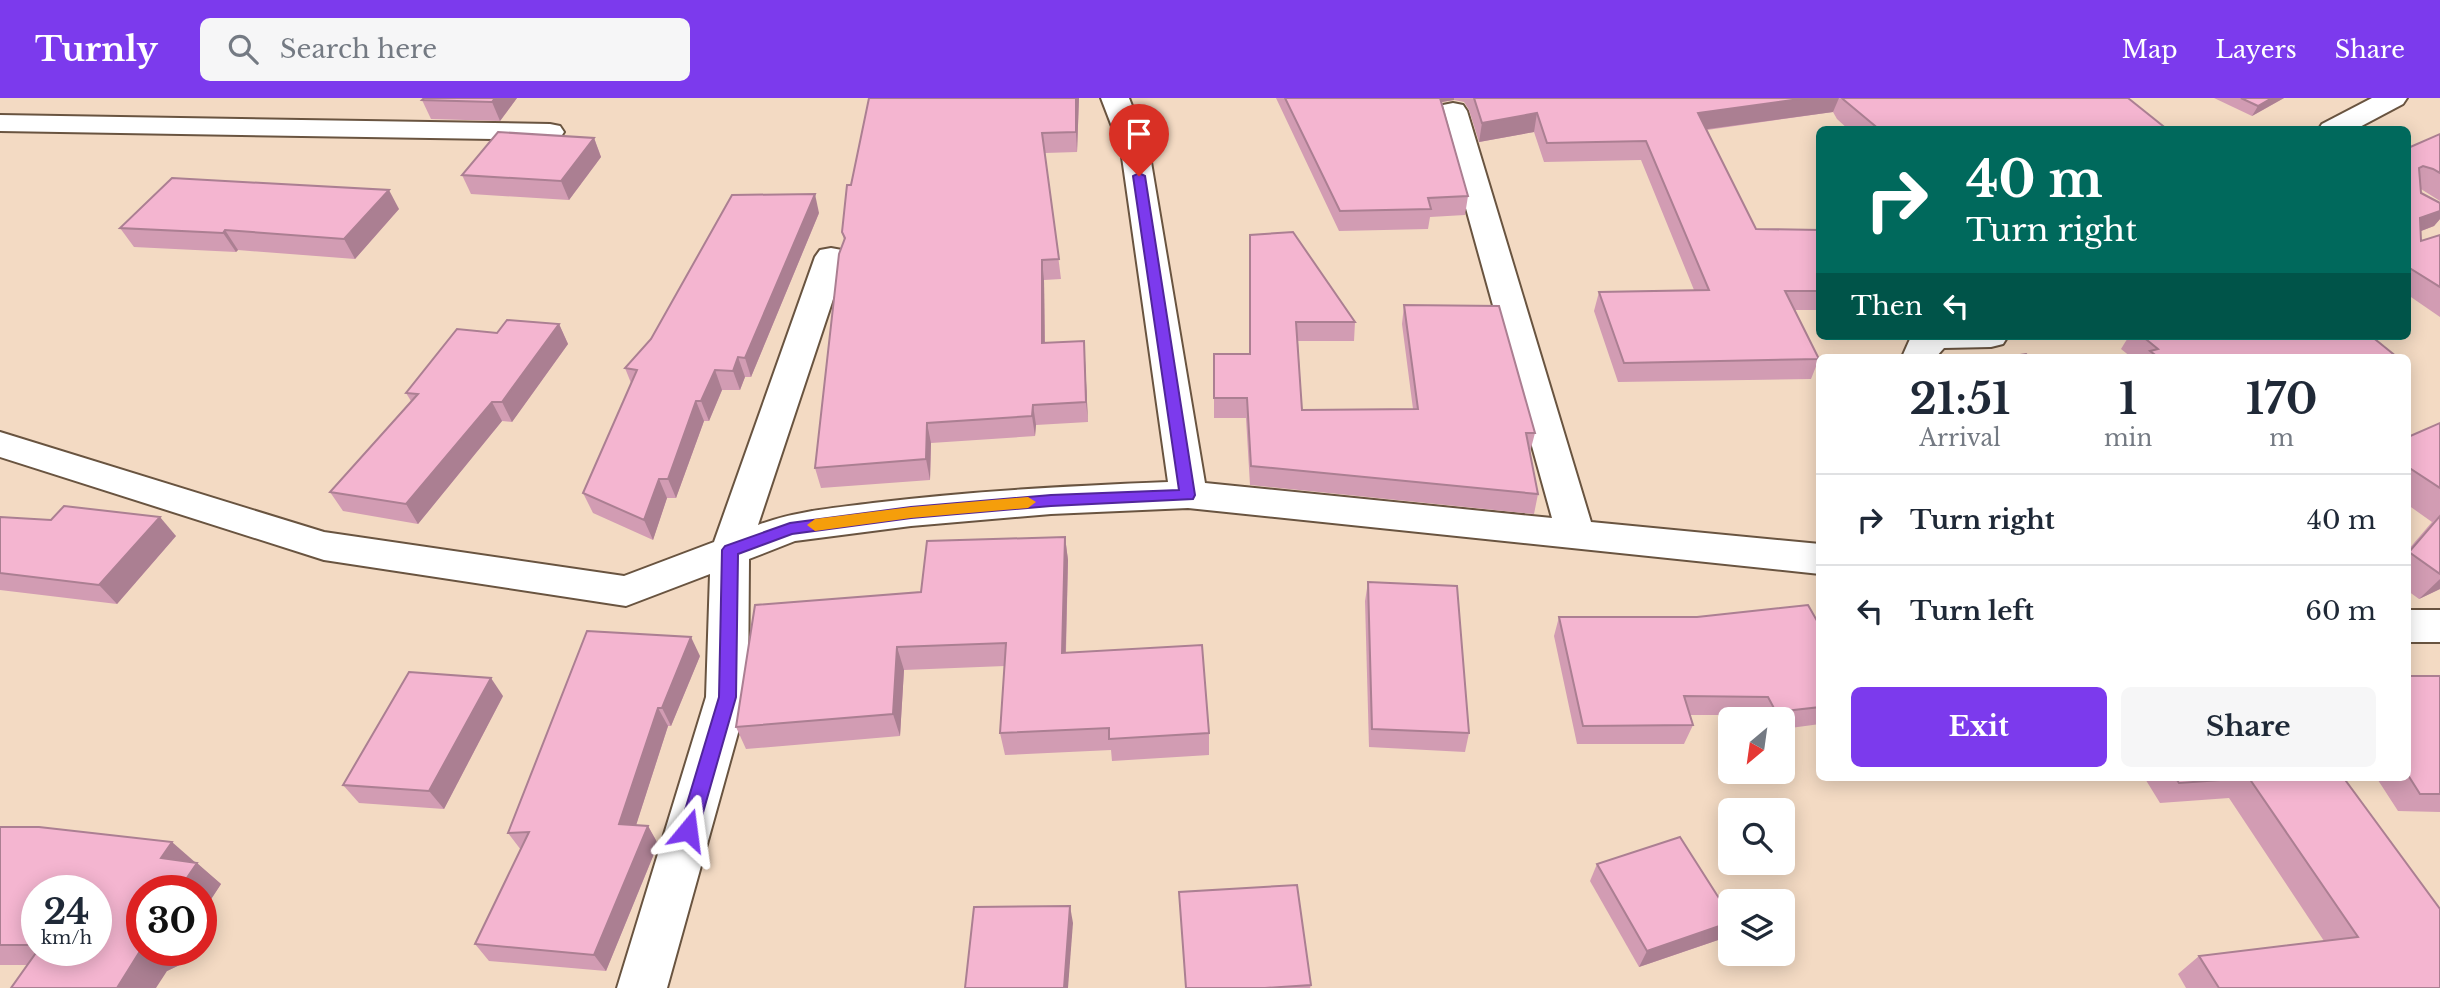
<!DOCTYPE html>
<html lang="en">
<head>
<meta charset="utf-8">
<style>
  :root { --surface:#fff; --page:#f6f6f7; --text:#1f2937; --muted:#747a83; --line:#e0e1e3; --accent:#7c3aed }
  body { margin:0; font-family:"Libre Baskerville",serif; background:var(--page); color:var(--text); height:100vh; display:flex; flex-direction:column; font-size:26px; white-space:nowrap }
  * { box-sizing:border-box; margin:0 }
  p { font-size:23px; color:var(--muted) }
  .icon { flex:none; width:38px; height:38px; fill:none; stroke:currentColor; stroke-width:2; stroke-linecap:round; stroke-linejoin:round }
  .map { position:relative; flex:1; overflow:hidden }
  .drawer { position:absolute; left:1816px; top:256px; width:595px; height:427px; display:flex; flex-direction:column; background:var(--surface); border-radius:10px; box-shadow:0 4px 18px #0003 }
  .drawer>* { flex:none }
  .guide { position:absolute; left:1816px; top:28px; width:595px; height:214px; border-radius:10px; box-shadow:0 4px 18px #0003; background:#00695c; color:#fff; overflow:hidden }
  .needle { width:46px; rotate:209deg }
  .tools { position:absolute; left:1718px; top:609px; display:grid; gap:14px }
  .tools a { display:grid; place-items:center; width:77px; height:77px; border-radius:10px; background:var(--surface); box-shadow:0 4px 18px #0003; font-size:35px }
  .speed { position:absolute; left:21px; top:777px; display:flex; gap:14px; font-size:35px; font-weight:700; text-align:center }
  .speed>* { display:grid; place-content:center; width:91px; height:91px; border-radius:50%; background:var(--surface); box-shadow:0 4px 18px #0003; line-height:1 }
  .speed small { font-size:18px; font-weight:400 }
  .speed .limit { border:10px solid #d22; background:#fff; color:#111 }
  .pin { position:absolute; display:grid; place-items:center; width:60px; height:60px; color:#fff; margin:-72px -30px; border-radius:50% 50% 50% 0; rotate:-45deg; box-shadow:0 0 7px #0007 }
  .pin .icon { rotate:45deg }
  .me { position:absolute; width:77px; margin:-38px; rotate:16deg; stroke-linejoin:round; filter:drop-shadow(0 0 5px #0008) }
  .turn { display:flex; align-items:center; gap:24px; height:147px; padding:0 35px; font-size:32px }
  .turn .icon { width:91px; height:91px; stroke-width:2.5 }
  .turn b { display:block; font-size:49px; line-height:60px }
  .then { display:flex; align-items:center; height:66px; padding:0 35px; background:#0003; gap:14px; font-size:26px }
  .eta { display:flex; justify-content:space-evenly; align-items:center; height:119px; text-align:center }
  .eta b { font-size:42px; font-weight:700; line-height:49px }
  .primary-button { display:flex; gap:14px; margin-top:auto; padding:14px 35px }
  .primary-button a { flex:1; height:80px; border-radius:10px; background:var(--accent); color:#fff; font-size:28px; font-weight:700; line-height:80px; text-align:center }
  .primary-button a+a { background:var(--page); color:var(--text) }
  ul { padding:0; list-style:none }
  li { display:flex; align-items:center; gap:21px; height:91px; padding:0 35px; border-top:2px solid var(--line) }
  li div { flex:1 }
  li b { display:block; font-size:26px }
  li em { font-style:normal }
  header { display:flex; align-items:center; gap:42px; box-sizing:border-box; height:98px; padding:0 35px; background:var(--accent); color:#fff }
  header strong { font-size:33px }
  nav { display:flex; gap:38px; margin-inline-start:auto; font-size:24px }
  .search { width:490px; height:63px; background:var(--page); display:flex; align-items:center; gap:18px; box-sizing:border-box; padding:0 24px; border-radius:10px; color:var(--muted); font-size:26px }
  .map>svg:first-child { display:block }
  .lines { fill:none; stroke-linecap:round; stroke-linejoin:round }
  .street-casing { stroke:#695440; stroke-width:4 }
  .street { fill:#fff; fill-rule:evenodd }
  .wall { fill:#d29cb3; fill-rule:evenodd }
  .shaded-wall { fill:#ab7f92 }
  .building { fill:#f4b5d0; stroke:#ab7f92; stroke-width:2 }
  .route { fill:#7c3aed; stroke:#51269a; stroke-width:2 }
  .slow { fill:#f59e0b }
</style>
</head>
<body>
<header>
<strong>Turnly</strong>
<div class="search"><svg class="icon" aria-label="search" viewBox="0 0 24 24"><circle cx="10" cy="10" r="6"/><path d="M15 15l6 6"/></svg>Search here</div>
<nav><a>Map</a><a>Layers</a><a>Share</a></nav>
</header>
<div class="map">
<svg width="2440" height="890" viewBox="0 0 2440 890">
  <rect width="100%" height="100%" fill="#f3dac3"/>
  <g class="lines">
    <!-- street casing -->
    <g class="street-casing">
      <g id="street">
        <path d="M1101,0H1129L1149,52L1205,385L1552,420L1439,13L1443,7L1453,5L1463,7L1467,13L1591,424L1820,446V476L1188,410L1051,416L911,428L795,443L749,461L748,599L667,890H617L706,599L710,476L626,508L324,462L0,359V334L324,434L624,478L714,444L815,159L820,152L831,150L842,152L847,159L758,427C795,413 834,410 873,405C971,393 1069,388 1168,384L1121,52Z"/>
        <path d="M2372,0H2407L2403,6L2354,32H2318L2322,26Z"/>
        <path d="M0,17L550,26L560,28L564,34L560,40L550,42L0,33Z"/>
        <path d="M1916,238H2008L2003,246L1991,249L1944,250L1936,259H1902L1910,241Z"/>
        <rect x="2408" y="512" width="32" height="32"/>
      </g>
    </g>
    <!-- street -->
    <use href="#street" class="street"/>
  </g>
  <!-- wall -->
  <g class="wall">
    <path d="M517,0L500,23L431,21L422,2Z"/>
    <path d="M869,0H1079L1077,54L1045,55L1061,181L1044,182L1045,245L1085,263L1088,324L1036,327L1035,338L931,345L930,382L821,390L815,370L844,142L842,134Z"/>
    <path d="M1276,0H2108L2168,32H1849L1837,21L1833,14L1707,32L1756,131L1820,132V212H1795L1819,261L1811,281L1618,284L1594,213L1599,194L1694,192L1641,62L1544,64L1534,34L1479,44L1469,12L1464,4L1454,2L1442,4L1468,98L1465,117L1430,119L1428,131L1339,133Z"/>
    <path d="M2214,0H2284L2252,18Z"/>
    <path d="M2440,36V103L2421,91V95L2440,105V121L2434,128L2421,133V143L2440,137V219L2408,197V50Z"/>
    <path d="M594,40L601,59L569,102L471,96L462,77Z"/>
    <path d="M399,111L355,161L238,152L236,154L134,149L120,130Z"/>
    <path d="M819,115L751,279H745L740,292H722L709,323H704L676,400H667L653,442L593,415L583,395L631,285L625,270Z"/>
    <path d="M1250,137L1355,224L1354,243H1298L1302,312L1413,311L1402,226L1404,207L1535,335L1530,354L1538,396L1534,416L1250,387L1246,320H1214V256H1250Z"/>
    <path d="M559,226L568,246L512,324L502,323L418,426L343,413L330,394L411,303L406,295L497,235Z"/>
    <path d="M2129,238H2371L2397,259H2131L2121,251Z"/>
    <path d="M2440,325V491L2419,501L2408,493V452L2432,424L2408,407V339Z"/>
    <path d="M0,419L176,438L117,506L0,492Z"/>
    <path d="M1065,439L1068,462L1066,555L1209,635V657L1112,663L1111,652L1005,657L1000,635L1005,568L904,572L900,638L746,651L736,629Z"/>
    <path d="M1368,484L1469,635L1465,654L1369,649L1365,503Z"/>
    <path d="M1559,519L1820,528V626L1783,631V621H1760L1758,617H1689L1693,627L1684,646H1577L1554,538Z"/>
    <path d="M700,558L671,628H668L636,727L648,728L658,746L606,873L489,863L475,846L521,752L508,735Z"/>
    <path d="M2408,578H2440V714L2398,713L2376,679H2408Z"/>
    <path d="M503,598L444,711L359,705L343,687Z"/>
    <path d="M2144,679H2343L2440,890H2186L2178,876L2199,858L2324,843L2229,700L2160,705Z"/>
    <path d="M0,729L195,764L221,786L202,815L210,823L201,850V793L186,864L167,873L27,867H0ZM37,793L96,852H37Z"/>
    <path d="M1597,766L1724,840L1639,869L1590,783Z"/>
    <path d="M1311,887L1310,890H1185Z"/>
  </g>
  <!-- shaded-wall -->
  <g class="shaded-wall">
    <path d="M495,0H517L500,23L492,4Z"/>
    <path d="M1076,0H1079L1077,54L1076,34Z"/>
    <path d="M1438,0H1454V2L1442,4L1436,14Z"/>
    <path d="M1807,0H1839L1833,14L1693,33L1698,15Z"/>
    <path d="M2272,0H2284L2252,18L2258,8Z"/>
    <path d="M1537,15L1534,34L1479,44L1482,25Z"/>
    <path d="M594,40L601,59L569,102L561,83Z"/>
    <path d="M389,92L399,111L355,161L344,141Z"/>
    <path d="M815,96L819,115L751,279L745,260Z"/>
    <path d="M2440,113V121L2434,128L2408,138L2420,120Z"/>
    <path d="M225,132L238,152L236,154L223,135Z"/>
    <path d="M1042,162L1044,182L1045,266L1042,245Z"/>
    <path d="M559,226L568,246L512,324L502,304Z"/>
    <path d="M1084,243L1085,263L1088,324L1086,304Z"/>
    <path d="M738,259L745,279L740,292L733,273Z"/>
    <path d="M715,272L722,292L709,323L701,303Z"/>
    <path d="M696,303L704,323L676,400L668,381Z"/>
    <path d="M492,304L502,323L418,426L406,406Z"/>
    <path d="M1033,307L1036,327L1035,338L1032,318Z"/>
    <path d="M927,325L931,345L930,382L926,361Z"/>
    <path d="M659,381L667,400L653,442L644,422Z"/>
    <path d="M160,419L176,438L117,506L99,487Z"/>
    <path d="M1065,439L1068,462L1065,578L1062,555Z"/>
    <path d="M2440,481V491L2419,501Z"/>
    <path d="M691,539L700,558L671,628L662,610Z"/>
    <path d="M897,549L904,572L900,638L893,616Z"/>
    <path d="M491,580L503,598L444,711L429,693Z"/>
    <path d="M658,610L668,628L631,743L619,726Z"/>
    <path d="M648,728L658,746L606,873L594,857Z"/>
    <path d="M172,744L196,765L161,760Z"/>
    <path d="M197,765L221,786L202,815L210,823L201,850V793H178Z"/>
    <path d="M1070,808L1073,825L1068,890H1064Z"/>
    <path d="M1731,824V828L1724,840L1639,869L1647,853Z"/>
    <path d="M143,852H199L186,864L167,873L156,890H117L140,853Z"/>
  </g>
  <!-- building -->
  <g class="building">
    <path d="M424,0H495L492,4L422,2Z"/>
    <path d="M869,0H1076V34L1042,35L1059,161L1042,162V245L1084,243L1086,304L1033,307L1032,318L927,325L926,361L815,370L839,156L845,140L842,134L847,87H851Z"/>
    <path d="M1285,0H1440L1468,98L1428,100L1431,111L1340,113Z"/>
    <path d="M1474,0H1807L1698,15L1756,131L1820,132V193H1785L1819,261L1624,265L1599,194L1709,192L1646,43L1547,45L1537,15L1482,25Z"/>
    <path d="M1842,0H2128L2168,32H1880L1844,2Z"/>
    <path d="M2241,0H2272L2258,8Z"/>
    <path d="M498,34L594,40L561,83L462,77Z"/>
    <path d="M2440,36V75L2433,71L2423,68L2419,70L2421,95L2440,105V113L2420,120L2421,143L2440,137V189L2408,169V50Z"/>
    <path d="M172,80L389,92L344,141L225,132L223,135L120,130Z"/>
    <path d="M815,96L745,260L738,259L733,273L715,272L701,303H696L668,381H659L644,422L583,395L637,272L625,270L651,241L732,97Z"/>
    <path d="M1293,134L1355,224H1296L1302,312L1418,311L1404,207L1499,208L1535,335H1526L1538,396L1251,368L1247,300H1214V256H1250V137Z"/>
    <path d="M507,222L559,226L502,304H492L406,406L330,394L418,296L406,295L457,231L497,235Z"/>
    <path d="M2142,238H2371L2397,259H2158L2150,253L2158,251Z"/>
    <path d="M2026,256L2029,259H2007Z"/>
    <path d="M2440,325V390L2408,369V339Z"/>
    <path d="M64,408L160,419L99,487L0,475V419L51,422Z"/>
    <path d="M2440,418V476L2409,454Z"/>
    <path d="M1065,439L1062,555L1202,547L1209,635L1109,641V630L1000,635L1006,545L897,549L893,616L736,629L755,507L921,494L927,443Z"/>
    <path d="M1368,484L1457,488L1469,635L1372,631Z"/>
    <path d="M1808,507L1820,528V609L1776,614L1768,599L1684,598L1693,627L1583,628L1559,519H1697Z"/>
    <path d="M587,533L691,539L662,610H658L619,726L648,728L594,857L475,846L529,734L508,735Z"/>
    <path d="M409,574L491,580L429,693L343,687Z"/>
    <path d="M2408,578H2440V696H2420L2408,677Z"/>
    <path d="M2175,679H2343L2440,811V890H2219L2199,858L2358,839L2249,680L2179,685Z"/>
    <path d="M0,729H39L172,744L161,760L197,765L178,793H142L143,852L140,853L117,890H11L38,852H96V793H37V847H0Z"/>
    <path d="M1680,739L1731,819V824L1647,853L1597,766Z"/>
    <path d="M1297,787L1311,887L1265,890H1186L1179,794Z"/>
    <path d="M1070,808L1064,890H965L974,809Z"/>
  </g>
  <!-- route -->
  <path class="route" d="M1139,75L1145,78L1195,397L1193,401L1051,408L911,420L792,436L738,456L736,599L698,732L695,737L688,740L682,737L679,732L719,599L722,452L725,448L790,425L911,409L1051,397L1179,392L1133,78Z"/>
  <!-- slow -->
  <path class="slow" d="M1028,399L1036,404L1028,410L911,420L815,433L807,427L815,421L911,409Z"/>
</svg>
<div class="tools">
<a><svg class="needle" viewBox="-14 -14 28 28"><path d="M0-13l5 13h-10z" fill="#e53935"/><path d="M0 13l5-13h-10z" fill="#747a83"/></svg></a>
<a><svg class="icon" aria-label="search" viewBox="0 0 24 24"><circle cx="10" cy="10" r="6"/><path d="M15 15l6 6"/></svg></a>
<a><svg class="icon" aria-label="layers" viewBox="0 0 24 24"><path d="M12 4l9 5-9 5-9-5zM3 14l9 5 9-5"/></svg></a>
</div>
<div class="speed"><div>24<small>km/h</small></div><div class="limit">30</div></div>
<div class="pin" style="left:1139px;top:78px;background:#d93025"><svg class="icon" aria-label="arrive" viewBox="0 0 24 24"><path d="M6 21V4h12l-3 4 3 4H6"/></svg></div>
<svg class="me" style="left:688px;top:732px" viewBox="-20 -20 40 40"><path d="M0-17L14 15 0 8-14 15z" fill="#7c3aed" stroke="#fff" stroke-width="4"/></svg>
<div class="guide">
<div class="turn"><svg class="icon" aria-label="right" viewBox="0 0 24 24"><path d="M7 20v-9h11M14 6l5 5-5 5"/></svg><div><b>40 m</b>Turn right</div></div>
<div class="then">Then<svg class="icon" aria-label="left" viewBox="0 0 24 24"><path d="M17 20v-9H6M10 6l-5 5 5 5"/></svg></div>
</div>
<section class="drawer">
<div class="eta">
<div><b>21:51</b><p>Arrival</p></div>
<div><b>1</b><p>min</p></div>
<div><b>170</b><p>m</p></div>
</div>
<ul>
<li><svg class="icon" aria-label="right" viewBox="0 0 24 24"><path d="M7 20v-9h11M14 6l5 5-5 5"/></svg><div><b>Turn right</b></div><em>40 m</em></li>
<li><svg class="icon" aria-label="left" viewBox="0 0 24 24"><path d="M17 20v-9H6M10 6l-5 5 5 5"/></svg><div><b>Turn left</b></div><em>60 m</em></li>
</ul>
<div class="primary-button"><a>Exit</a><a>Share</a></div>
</section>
</div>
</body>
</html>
